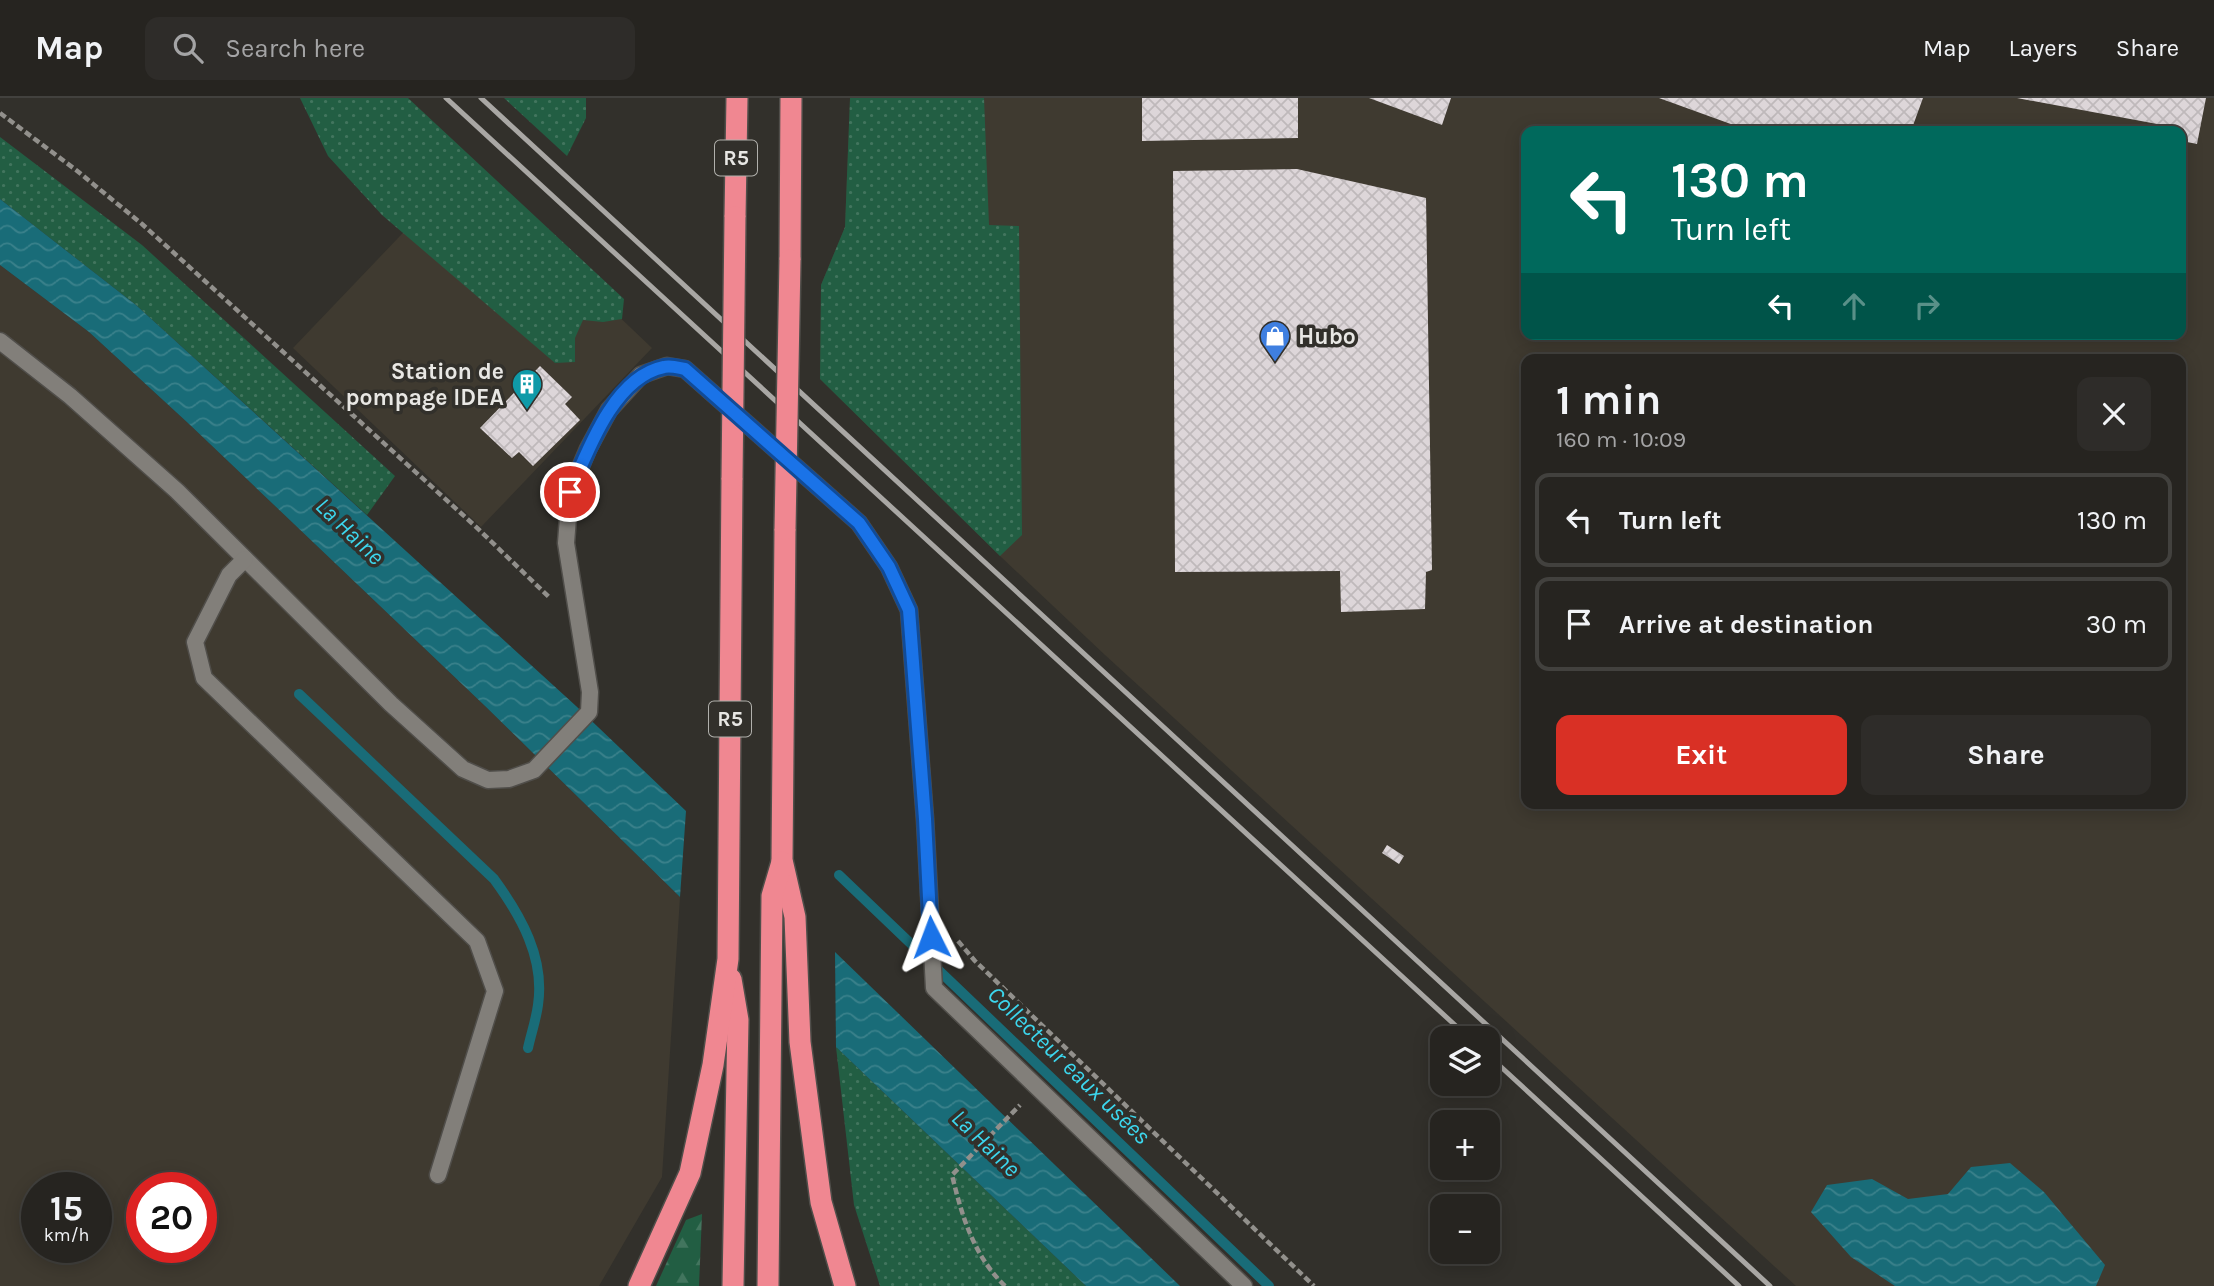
<!DOCTYPE html>
<html lang="en">
<head>
<meta charset="utf-8">
<style>
  :root { --surface:#262420; --page:#2e2c29; --text:#f1f3f6; --muted:#a4a4a5; --line:#42413e; --accent:#d93025 }
  body { margin:0; font-family:Karla,sans-serif; background:var(--page); color:var(--text); height:100vh; display:flex; flex-direction:column; font-size:26px; white-space:nowrap }
  * { box-sizing:border-box; margin:0 }
  p { font-size:23px; color:var(--muted) }
  .icon { flex:none; width:38px; height:38px; fill:none; stroke:currentColor; stroke-width:2; stroke-linecap:round; stroke-linejoin:round }
  .map { position:relative; flex:1; overflow:hidden }
  .panel { position:absolute; left:1521px; top:256px; width:665px; height:455px; display:flex; flex-direction:column; background:var(--surface); border-radius:14px; box-shadow:0 4px 18px #0003,0 0 0 2px var(--line) }
  .panel>* { flex:none }
  .top-card { position:absolute; left:1521px; top:28px; width:665px; height:214px; border-radius:14px; box-shadow:0 4px 18px #0003,0 0 0 2px var(--line); background:#00695c; color:#fff; overflow:hidden }
  .controls { position:absolute; left:1430px; top:928px; display:grid; gap:14px }
  .controls a { display:grid; place-items:center; width:70px; height:70px; border-radius:14px; background:var(--surface); box-shadow:0 4px 18px #0003,0 0 0 2px var(--line); font-size:35px }
  .speed { position:absolute; left:21px; top:1074px; display:flex; gap:14px; font-size:35px; font-weight:700; text-align:center }
  .speed>* { display:grid; place-content:center; width:91px; height:91px; border-radius:50%; background:var(--surface); box-shadow:0 4px 18px #0003,0 0 0 2px var(--line); line-height:1 }
  .speed small { font-size:18px; font-weight:400 }
  .speed .limit { border:10px solid #d22; background:#fff; color:#111 }
  .pin { position:absolute; display:grid; place-items:center; width:60px; height:60px; color:#fff; margin:-30px; border:4px solid #fff; border-radius:50%; box-shadow:0 2px 7px #0007 }
  .me { position:absolute; width:77px; margin:-38px; rotate:357deg; stroke-linejoin:round; filter:drop-shadow(0 0 5px #0008) }
  .turn { display:flex; align-items:center; gap:24px; height:147px; padding:0 35px; font-size:32px }
  .turn .icon { width:91px; height:91px; stroke-width:2.5 }
  .turn b { display:block; font-size:49px; line-height:60px }
  .lanes { display:flex; align-items:center; height:66px; padding:0 35px; background:#0003; justify-content:center; gap:35px; direction:ltr }
  .lanes .off { opacity:.35 }
  .round { display:grid; place-items:center; flex:none; width:74px; height:74px; border-radius:14px; background:var(--page) }
  .summary { display:flex; align-items:center; justify-content:space-between; height:119px; padding:0 35px }
  h1 { font-size:42px; font-weight:700; line-height:52px }
  .primary-button { display:flex; gap:14px; margin-top:auto; padding:14px 35px }
  .primary-button a { flex:1; height:80px; border-radius:14px; background:var(--accent); color:#fff; font-size:28px; font-weight:700; line-height:80px; text-align:center }
  .primary-button a+a { background:var(--page); color:var(--text) }
  ul { padding:0; list-style:none }
  li { display:flex; align-items:center; gap:21px; height:94px; margin:0 14px 10px; padding:0 21px; border:4px solid var(--line); border-radius:14px }
  li div { flex:1 }
  li b { display:block; font-size:26px }
  li em { font-style:normal }
  header { display:flex; align-items:center; gap:42px; box-sizing:border-box; height:98px; padding:0 35px; background:var(--surface); border-bottom:2px solid var(--line) }
  header strong { font-size:33px }
  nav { display:flex; gap:38px; margin-inline-start:auto; font-size:24px }
  .search { width:490px; height:63px; background:var(--page); display:flex; align-items:center; gap:18px; box-sizing:border-box; padding:0 24px; border-radius:14px; color:var(--muted); font-size:26px }
  .map>svg:first-child { display:block }
  .built { fill:#3f3a30; fill-rule:evenodd }
  .grass { fill:url(#grass-dots) }
  .forest { fill:url(#forest-firs) }
  .water { fill:url(#water-waves) }
  .lines { fill:none; stroke-linecap:round; stroke-linejoin:round }
  .stream { stroke:#196c78; stroke-width:10 }
  .building { fill:url(#building-cross-hatch) }
  .lane-casing { stroke:#504e4a; stroke-width:19 }
  .highway-casing { stroke:#504e4a; stroke-width:24 }
  .path { stroke:#92908c; stroke-width:4.5; stroke-dasharray:7 3.5; stroke-linecap:butt }
  .lane { stroke:#827f7a; stroke-width:16 }
  .highway { stroke:#f08791; stroke-width:21 }
  .rail { stroke:#a9a7a4; stroke-width:5 }
  .highway-bridge-casing { stroke:#504e4a; stroke-width:24; stroke-linecap:butt }
  .highway-bridge { stroke:#f08791; stroke-width:21 }
  .route-casing { stroke:#114b97; stroke-width:18 }
  .route { stroke:#1a73e8; stroke-width:12 }
  .labels { text-anchor:middle; stroke-width:7; stroke-linejoin:round; paint-order:stroke }
  .shield { fill:#32302b; stroke:#b1b0ac; stroke-width:2 }
  .shield-label { font-size:21px; font-weight:bold; fill:#e8e7e4 }
  .poi-label { font-size:23px; font-weight:bold; fill:#e8e7e4; stroke:#32302b; text-anchor:start }
  .water-label { font-size:24px; font-style:italic; fill:#3cd6ed; stroke:#32302b }
</style>
</head>
<body>
<header>
<strong>Map</strong>
<div class="search"><svg class="icon" aria-label="search" viewBox="0 0 24 24"><circle cx="10" cy="10" r="6"/><path d="M15 15l6 6"/></svg>Search here</div>
<nav><a>Map</a><a>Layers</a><a>Share</a></nav>
</header>
<div class="map">
<svg width="2214" height="1188" viewBox="0 0 2214 1188">
  <defs>
    <pattern id="grass-dots" width="8" height="8" patternUnits="userSpaceOnUse" patternTransform="scale(1.75)"><rect width="8" height="8" fill="#225e43"/><path d="M2 2h.1M6 6h.1" fill="none" stroke="#42755e" stroke-width="1.8" stroke-linecap="round"/></pattern>
    <pattern id="forest-firs" width="22" height="20" patternUnits="userSpaceOnUse" patternTransform="scale(1.75)"><rect width="22" height="20" fill="#225e43"/><path d="M5 1l3.5 6h-7zM16 11l3.5 6h-7z" fill="#42755e"/></pattern>
    <pattern id="water-waves" width="16" height="10" patternUnits="userSpaceOnUse" patternTransform="scale(1.75)"><rect width="16" height="10" fill="#196c78"/><path d="M0 5q4-4 8 0t8 0" fill="none" stroke="#3a818b"/></pattern>
    <pattern id="building-cross-hatch" width="8" height="8" patternUnits="userSpaceOnUse" patternTransform="scale(1.75)"><rect width="8" height="8" fill="#ddd6d9"/><path d="M0 0l8 8M0 8l8-8" fill="none" stroke="#bfb9bb"/></pattern>
  </defs>
  <rect width="100%" height="100%" fill="#32302b"/>
  <!-- built -->
  <g class="built">
    <path d="M850,0H2214V1188H1796L1105,557L1000,458L820,281L821,187L845,129ZM1526,33H2180V236H1526ZM1526,261H2180V705H1526Z"/>
    <path d="M464,71L652,250L481,429L293,250Z"/>
    <path d="M0,167L89,234L189,326L485,608L680,799L662,1079L599,1188H0ZM37,1090H96V1150H37ZM142,1090H201V1150H142Z"/>
  </g>
  <!-- grass -->
  <g class="grass">
    <path d="M300,0H408L624,201L622,221L603,224L583,222L575,240V264L555,265L382,117L328,58Z"/>
    <path d="M504,0H586V20L567,58Z"/>
    <path d="M850,0H984L989,127L1019,128L1022,437L1000,458L820,281L821,187L845,129Z"/>
    <path d="M0,39L142,147L395,378L367,417L136,207L0,101Z"/>
    <path d="M836,949L1086,1188H880L854,1107Z"/>
  </g>
  <!-- forest -->
  <path class="forest" d="M702,1116L699,1188H656L686,1122Z"/>
  <!-- water -->
  <g class="water">
    <path d="M0,101L136,207L576,608L686,713L680,799L485,608L189,326L89,234L0,167Z"/>
    <path d="M835,854L1180,1188H1086L836,949Z"/>
    <path d="M2010,1065L2044,1094L2105,1167L2096,1188H1895L1851,1159L1811,1114L1827,1087L1872,1081L1908,1101L1948,1096L1971,1069Z"/>
  </g>
  <g class="lines">
    <!-- stream -->
    <g class="stream">
      <path d="M299,596L494,781C521,818 545,860 538,907C536,922 531,936 528,950"/>
      <path d="M839,777L1269,1188"/>
    </g>
  </g>
  <!-- building -->
  <g class="building">
    <path d="M1142,0H1298V40L1142,43Z"/>
    <path d="M1369,0H1451L1442,27Z"/>
    <path d="M1659,0H1923L1911,33H1750Z"/>
    <path d="M2017,0H2206L2197,46L2182,43L2184,31Z"/>
    <path d="M1297,71L1426,100L1432,472L1426,474L1425,511L1341,514L1340,473L1175,474L1173,73Z"/>
    <path d="M540,268L572,299L565,306L580,322L533,368L519,354L512,360L480,330Z"/>
    <path d="M1387,747L1404,758L1399,766L1382,755Z"/>
  </g>
  <g class="lines">
    <!-- lane casing -->
    <g class="lane-casing">
      <g id="lane">
        <path d="M0,243L70,298L177,393L391,606L463,671L488,682L509,681L534,672L589,614L590,594L566,445L570,394L588,351L609,312L641,277L667,268L685,271L859,425L889,469L909,512L925,721L934,890L1244,1188"/>
        <path d="M245,461L229,477L195,544L204,580L477,843L495,893L438,1077"/>
      </g>
    </g>
    <!-- highway casing -->
    <g class="highway-casing">
      <g id="highway">
        <path d="M735,119L737,0"/>
        <path d="M790,162L791,0"/>
        <path d="M785,431L782,762L795,819L800,944L821,1104L845,1188"/>
        <path d="M731,881L738,922L733,1188"/>
        <path d="M639,1188L690,1075L713,967L728,861L732,380"/>
        <path d="M768,1188L772,798L782,764"/>
      </g>
    </g>
    <!-- path -->
    <g class="path">
      <path d="M0,15L76,72L142,126L474,427L549,499"/>
      <path d="M958,843L975,863L1314,1188"/>
      <path d="M1005,1188C974,1158 962,1119 952,1077L1020,1007"/>
    </g>
    <!-- lane -->
    <use href="#lane" class="lane"/>
    <!-- highway -->
    <use href="#highway" class="highway"/>
    <!-- rail -->
    <g class="rail">
      <path d="M446,0L1469,940"/>
      <path d="M481,0L1770,1188"/>
      <path d="M1488,957L1739,1188"/>
    </g>
    <!-- highway-bridge casing -->
    <g class="highway-bridge-casing">
      <g id="highway-bridge">
        <path d="M732,380L735,119"/>
        <path d="M785,431L790,162"/>
      </g>
    </g>
    <!-- highway-bridge -->
    <use href="#highway-bridge" class="highway-bridge"/>
  </g>
  <g class="lines">
    <!-- route casing -->
    <g class="route-casing">
      <path id="route" d="M570,394C588,352 614,279 664,269C671,267 679,270 685,271L859,425L889,469L909,512L925,721L931,839"/>
    </g>
    <!-- route -->
    <use href="#route" class="route"/>
  </g>
  <!-- icons -->
  <defs>
    <g id="shop-pin" transform="scale(1.575)"><path d="M0 17L-7.5 6A9.5 9.5 0 1 1 7.5 6Z" fill="#3f7fe0" stroke="#32302b"/><path d="M-5-2.5h2.3a2.7 3.5 0 0 1 5.4 0H5L5.5 6h-11ZM-1.5-2.5h3a1.5 2.3 0 0 0-3 0Z" fill="#fff"/></g>
    <g id="building-pin" transform="scale(1.575)"><path d="M0 17L-7.5 6A9.5 9.5 0 1 1 7.5 6Z" fill="#0f9aa8" stroke="#32302b"/><path d="M-4-6H4V6H1V3H-1V6H-4ZM-2.5-4.3h1.7v1.8h-1.7ZM.8-4.3h1.7v1.8H.8ZM-2.5-1h1.7V.8h-1.7ZM.8-1h1.7V.8H.8Z" fill="#fff"/></g>
  </defs>
  <g fill-rule="evenodd">
    <use href="#shop-pin" x="1275" y="238"/>
    <use href="#building-pin" x="527" y="286"/>
  </g>
  <g class="labels">
    <!-- shield labels -->
    <g class="shield">
      <rect x="715" y="42.5" width="42" height="35" rx="5"/>
      <rect x="709" y="603.5" width="42" height="35" rx="5"/>
    </g>
    <g class="shield-label">
      <text x="736" y="67">R5</text>
      <text x="730" y="628">R5</text>
    </g>
    <!-- poi labels -->
    <g class="poi-label">
      <text x="1298" y="246">Hubo</text>
      <text x="504" y="281" text-anchor="end">Station de<tspan x="504" dy="26">pompage IDEA</tspan></text>
    </g>
    <!-- water labels -->
    <g class="water-label">
      <text transform="translate(350 433) rotate(44)" y="8">La Haine</text>
      <text transform="translate(1069 967) rotate(44)" y="8">Collecteur eaux usées</text>
      <text transform="translate(986 1045) rotate(44)" y="8">La Haine</text>
    </g>
  </g>
</svg>
<div class="controls">
<a><svg class="icon" aria-label="layers" viewBox="0 0 24 24"><path d="M12 4l9 5-9 5-9-5zM3 14l9 5 9-5"/></svg></a>
<a>+</a>
<a>−</a>
</div>
<div class="speed"><div>15<small>km/h</small></div><div class="limit">20</div></div>
<div class="pin" style="left:570px;top:394px;background:#d93025"><svg class="icon" aria-label="arrive" viewBox="0 0 24 24"><path d="M6 21V4h12l-3 4 3 4H6"/></svg></div>
<svg class="me" style="left:931px;top:839px" viewBox="-20 -20 40 40"><path d="M0-17L14 15 0 8-14 15z" fill="#1a73e8" stroke="#fff" stroke-width="4"/></svg>
<div class="top-card">
<div class="turn"><svg class="icon" aria-label="left" viewBox="0 0 24 24"><path d="M17 20v-9H6M10 6l-5 5 5 5"/></svg><div><b>130 m</b>Turn left</div></div>
<div class="lanes"><svg class="icon" aria-label="left" viewBox="0 0 24 24"><path d="M17 20v-9H6M10 6l-5 5 5 5"/></svg><svg class="icon off" aria-label="ahead" viewBox="0 0 24 24"><path d="M12 20V5M6 11l6-6 6 6"/></svg><svg class="icon off" aria-label="right" viewBox="0 0 24 24"><path d="M7 20v-9h11M14 6l5 5-5 5"/></svg></div>
</div>
<section class="panel">
<div class="summary"><div><h1>1 min</h1><p>160 m · 10:09</p></div><a class="round"><svg class="icon" aria-label="close" viewBox="0 0 24 24"><path d="M6 6l12 12M18 6L6 18"/></svg></a></div>
<ul>
<li><svg class="icon" aria-label="left" viewBox="0 0 24 24"><path d="M17 20v-9H6M10 6l-5 5 5 5"/></svg><div><b>Turn left</b></div><em>130 m</em></li>
<li><svg class="icon" aria-label="arrive" viewBox="0 0 24 24"><path d="M6 21V4h12l-3 4 3 4H6"/></svg><div><b>Arrive at destination</b></div><em>30 m</em></li>
</ul>
<div class="primary-button"><a>Exit</a><a>Share</a></div>
</section>
</div>
</body>
</html>
